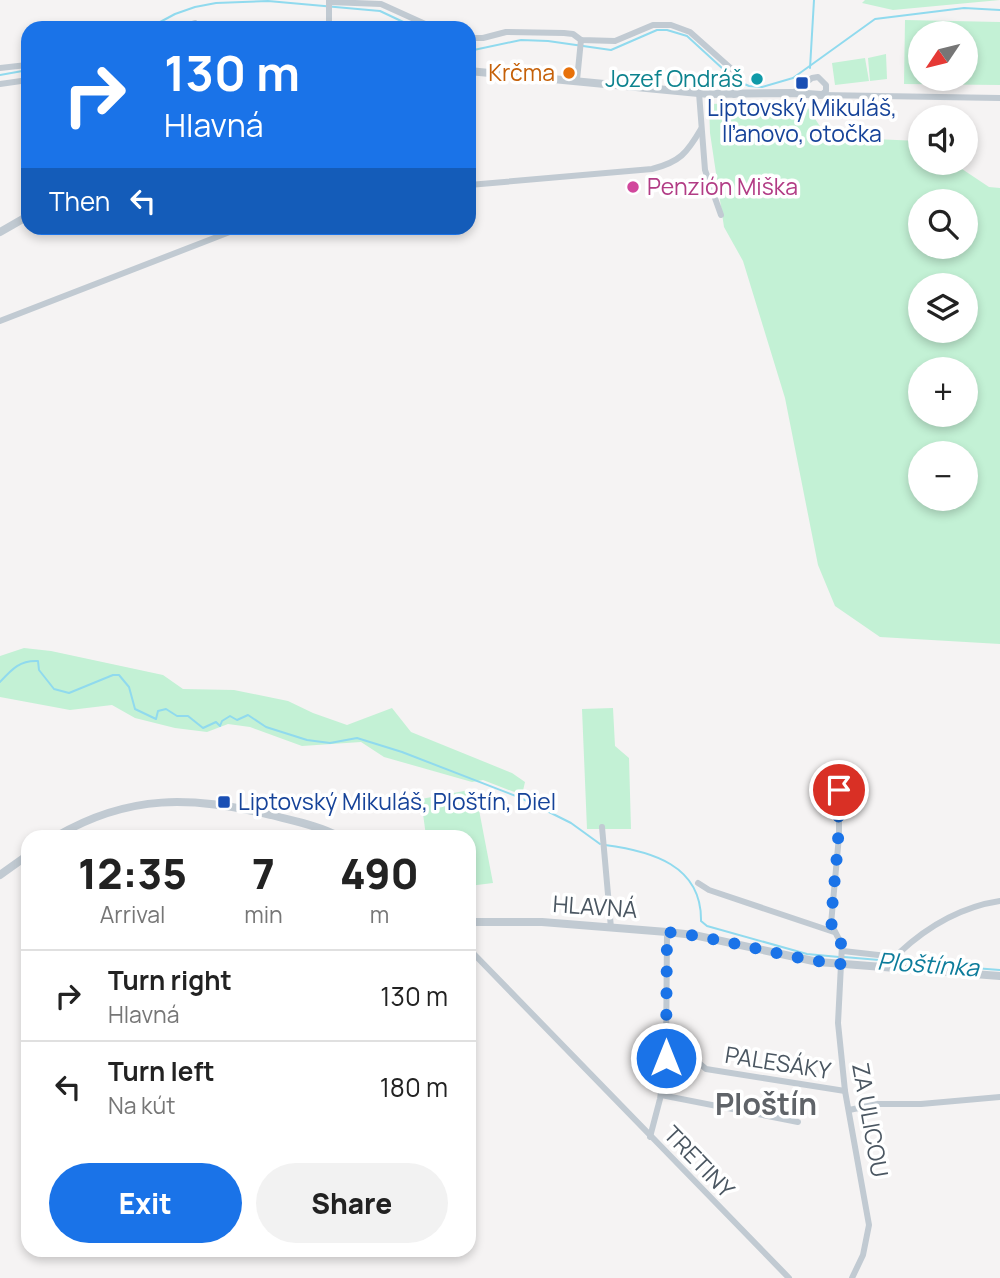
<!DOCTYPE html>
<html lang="en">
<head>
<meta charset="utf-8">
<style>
  :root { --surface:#fff; --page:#f2f2f2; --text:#222; --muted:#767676; --line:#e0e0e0; --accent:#1a73e8 }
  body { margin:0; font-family:Manrope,sans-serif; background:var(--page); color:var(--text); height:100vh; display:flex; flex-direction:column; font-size:26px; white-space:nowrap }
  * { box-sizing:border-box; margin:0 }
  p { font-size:23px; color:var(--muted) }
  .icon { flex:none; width:38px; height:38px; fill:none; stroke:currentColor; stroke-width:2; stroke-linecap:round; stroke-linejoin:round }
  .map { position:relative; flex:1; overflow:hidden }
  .sheet { position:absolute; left:21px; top:830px; width:455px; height:427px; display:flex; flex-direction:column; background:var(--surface); border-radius:21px; box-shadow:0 4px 10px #0003 }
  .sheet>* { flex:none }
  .top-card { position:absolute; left:21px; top:21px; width:455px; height:214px; border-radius:21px; box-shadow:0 4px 10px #0003; background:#1a73e8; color:#fff; overflow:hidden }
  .needle { width:46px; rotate:235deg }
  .fabs { position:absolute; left:908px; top:21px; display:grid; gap:14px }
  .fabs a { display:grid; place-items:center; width:70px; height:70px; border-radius:50%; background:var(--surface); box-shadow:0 4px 10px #0003; font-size:35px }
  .pin { position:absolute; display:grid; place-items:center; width:60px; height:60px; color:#fff; margin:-30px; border:4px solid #fff; border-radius:50%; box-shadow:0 2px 7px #0007 }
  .me { position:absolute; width:77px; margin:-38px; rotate:0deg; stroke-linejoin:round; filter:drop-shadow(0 0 5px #0008) }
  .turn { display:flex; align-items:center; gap:24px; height:147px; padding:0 28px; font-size:32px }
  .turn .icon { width:91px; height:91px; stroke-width:2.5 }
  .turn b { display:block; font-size:49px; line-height:60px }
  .then { display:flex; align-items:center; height:66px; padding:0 28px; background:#0003; gap:14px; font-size:26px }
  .eta { display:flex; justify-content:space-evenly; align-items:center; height:119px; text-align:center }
  .eta b { font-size:42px; font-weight:800; line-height:49px }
  .primary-button { display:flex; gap:14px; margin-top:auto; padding:14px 28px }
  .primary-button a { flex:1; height:80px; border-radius:42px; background:var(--accent); color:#fff; font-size:28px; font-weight:800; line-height:80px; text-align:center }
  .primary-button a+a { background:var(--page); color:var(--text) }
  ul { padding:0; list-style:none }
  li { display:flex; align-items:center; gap:21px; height:91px; padding:0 28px; border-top:2px solid var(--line) }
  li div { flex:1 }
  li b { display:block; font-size:26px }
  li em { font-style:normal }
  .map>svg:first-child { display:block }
  .green { fill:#c3f1d5; fill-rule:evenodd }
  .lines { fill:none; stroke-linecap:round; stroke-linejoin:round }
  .stream { stroke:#90daee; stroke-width:2 }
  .minor { stroke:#c1cad2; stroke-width:6 }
  .tertiary { stroke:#c1cad2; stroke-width:8 }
  .route { stroke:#1a73e8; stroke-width:12; stroke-dasharray:0 21.6 }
  .food-dot { fill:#e8710a; stroke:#fff; stroke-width:2.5 }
  .culture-dot { fill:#0f9aa8; stroke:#fff; stroke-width:2.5 }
  .transit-dot { fill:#1a4fb4; stroke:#fff; stroke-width:2.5 }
  .hotel-dot { fill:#d1479c; stroke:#fff; stroke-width:2.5 }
  .labels { text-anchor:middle; stroke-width:7; stroke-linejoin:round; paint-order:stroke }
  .food-label { font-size:23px; fill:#c56008; stroke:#fff; text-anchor:end }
  .culture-label { font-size:23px; fill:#0d838f; stroke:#fff; text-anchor:end }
  .transit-label { font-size:23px; fill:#164399; stroke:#fff }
  .hotel-label { font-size:23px; fill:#b23c85; stroke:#fff; text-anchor:start }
  .street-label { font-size:23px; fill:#4a5661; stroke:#fff }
  .water-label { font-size:24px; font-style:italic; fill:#0c7c9b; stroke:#fff }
  .district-label { font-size:30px; font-weight:bold; fill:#5f6368; stroke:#fff }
</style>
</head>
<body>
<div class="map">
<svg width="1000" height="1278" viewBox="0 0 1000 1278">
  <rect width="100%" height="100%" fill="#f5f3f3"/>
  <!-- green -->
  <g class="green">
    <path d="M865,0H1000L893,10L862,3Z"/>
    <path d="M905,20L1000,22V85L904,84ZM920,33H966V79H920Z"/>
    <path d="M886,54L887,79L870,81L868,58Z"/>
    <path d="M865,58L869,81L835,85L832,63Z"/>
    <path d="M745,103L806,105L827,137L920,141V163H953L989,187L1000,188V644L880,637L835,606L818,565L785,398L743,261L724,227L710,133L709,104ZM920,201H966V247H920ZM920,285H966V331H920ZM920,369H966V415H920ZM920,453H966V499H920Z"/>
    <path d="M24,648L51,651L163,675L183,689L234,690L288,701L313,713L347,725L392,708L411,732L512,773L525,782L522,795L483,780L472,782L384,757L361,742L302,746L250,727L228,724L207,732L175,728L135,718L112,705L70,710L0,697V656Z"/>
    <path d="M613,708L615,746L629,758L631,829H587L582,709Z"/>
    <path d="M475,789L493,883L469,886V836H426L421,799Z"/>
  </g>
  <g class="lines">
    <!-- stream -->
    <g class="stream">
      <path d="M149,28L175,14L195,7L216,3L268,1L380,11L416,28"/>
      <path d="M469,51L521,40L548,41L611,50L657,30H667L687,36L735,80"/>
      <path d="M810,68L814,0"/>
      <path d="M0,75L28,70"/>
      <path d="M740,82L749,86L762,87L793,78L875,19L964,8L1000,10"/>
      <path d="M0,682C12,669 20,660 38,661L39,670L54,689L69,693L113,675H119L129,687L135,709L156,719L158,711L166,709L177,716H188L203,728L216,722L220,726L222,721L230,716L237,720L248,715L266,727L307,740L330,743L357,738L402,752L521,798L571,823L600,844"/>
      <path d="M605,845C651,851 702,865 701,921L707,926L807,954L839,957"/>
      <path d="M844,957L891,961"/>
      <path d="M896,962L1000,970"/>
    </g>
    <!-- minor -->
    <g class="minor">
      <path d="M329,0V28"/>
      <path d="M329,2L381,4L434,28"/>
      <path d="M181,28L195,23"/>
      <path d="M469,38H483L506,32L564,33L573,34L581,40L615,41L653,25H671L690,32L735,72L738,78L734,95"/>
      <path d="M0,68L27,65"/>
      <path d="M577,80L581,40"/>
      <path d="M0,84L28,80"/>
      <path d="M699,93L705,170L721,215"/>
      <path d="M793,93L812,78L818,77L826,85V91L821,95"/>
      <path d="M821,95L1000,98"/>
      <path d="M469,185L652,169C680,162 687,153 701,129"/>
      <path d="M0,321L240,228"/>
      <path d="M839,790V836L831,924L842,945L838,1023L845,1091L869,1225L863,1255L852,1278"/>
      <path d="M602,827L611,928"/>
      <path d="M698,883L709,890L834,932"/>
      <path d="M469,949L789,1278"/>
      <path d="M843,951L896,957"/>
      <path d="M894,969L895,958L899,953C928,926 960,907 1000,901"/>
      <path d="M666,1058L699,1063L706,1069L845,1091"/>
      <path d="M661,1095L798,1122"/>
      <path d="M849,1110L878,1104H921L1000,1097"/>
      <path d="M650,1137L660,1099L666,1058L667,932"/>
    </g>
    <!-- tertiary -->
    <g class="tertiary">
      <path d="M469,71L709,94L793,93L821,95"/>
      <path d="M0,232L28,216"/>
      <path d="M57,836C129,794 192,796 271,815C293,821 317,825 338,836"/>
      <path d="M0,875L28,855"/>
      <path d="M469,922H542L667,932L694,935L818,962L1000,976"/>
    </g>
  </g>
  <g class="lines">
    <!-- route -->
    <path class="route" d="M666,1058L667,932C726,938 782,958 841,964C849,942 832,938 831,920L838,844L839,790"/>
  </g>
  <!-- markers -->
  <circle class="food-dot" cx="569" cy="73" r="7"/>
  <circle class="culture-dot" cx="757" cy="79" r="7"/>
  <g class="transit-dot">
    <rect x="795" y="76" width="14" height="14" rx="3.5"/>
    <rect x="217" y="795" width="14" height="14" rx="3.5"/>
  </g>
  <circle class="hotel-dot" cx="633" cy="187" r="7"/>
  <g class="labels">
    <!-- food labels -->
    <g class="food-label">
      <text x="555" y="81">Krčma</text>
    </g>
    <!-- culture labels -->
    <g class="culture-label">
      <text x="743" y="87">Jozef Ondráš</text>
    </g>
    <!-- transit labels -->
    <g class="transit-label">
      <text x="802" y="116">Liptovský Mikuláš,<tspan x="802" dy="26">Iľanovo, otočka</tspan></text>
      <text x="238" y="810" text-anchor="start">Liptovský Mikuláš, Ploštín, Diel</text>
    </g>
    <!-- hotel labels -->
    <g class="hotel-label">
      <text x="647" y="195">Penzión Miška</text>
    </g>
    <!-- street labels -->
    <g class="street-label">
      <text transform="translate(595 907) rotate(4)" y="8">HLAVNÁ</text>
      <text transform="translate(778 1063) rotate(9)" y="8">PALESÁKY</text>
      <text transform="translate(870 1120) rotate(80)" y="8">ZA ULICOU</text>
      <text transform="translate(699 1162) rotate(46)" y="8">TRETINY</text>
    </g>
    <!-- water labels -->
    <g class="water-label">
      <text transform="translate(928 965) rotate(4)" y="8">Ploštínka</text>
    </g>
    <!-- district labels -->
    <g class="district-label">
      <text x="766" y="1115">Ploštín</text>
    </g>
  </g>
</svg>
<div class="fabs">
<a><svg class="needle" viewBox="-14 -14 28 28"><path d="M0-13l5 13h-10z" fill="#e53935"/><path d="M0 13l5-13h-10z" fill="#767676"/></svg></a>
<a><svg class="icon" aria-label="sound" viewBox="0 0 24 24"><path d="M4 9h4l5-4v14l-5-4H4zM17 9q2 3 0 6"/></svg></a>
<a><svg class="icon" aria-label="search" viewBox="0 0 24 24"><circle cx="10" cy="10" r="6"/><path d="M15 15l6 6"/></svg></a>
<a><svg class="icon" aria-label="layers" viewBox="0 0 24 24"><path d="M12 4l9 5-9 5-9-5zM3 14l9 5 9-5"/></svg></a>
<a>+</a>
<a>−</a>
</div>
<div class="pin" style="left:839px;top:790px;background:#d93025"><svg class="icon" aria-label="arrive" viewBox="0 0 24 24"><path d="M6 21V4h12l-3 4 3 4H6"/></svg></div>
<svg class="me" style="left:666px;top:1058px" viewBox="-20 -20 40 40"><circle r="17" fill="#1a73e8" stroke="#fff" stroke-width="3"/><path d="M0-11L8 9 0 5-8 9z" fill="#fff"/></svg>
<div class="top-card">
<div class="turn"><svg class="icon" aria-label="right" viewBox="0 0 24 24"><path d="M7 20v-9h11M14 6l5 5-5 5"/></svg><div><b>130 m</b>Hlavná</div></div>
<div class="then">Then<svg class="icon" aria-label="left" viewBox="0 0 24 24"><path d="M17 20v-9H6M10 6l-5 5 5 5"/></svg></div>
</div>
<section class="sheet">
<div class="eta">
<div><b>12:35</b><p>Arrival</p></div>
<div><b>7</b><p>min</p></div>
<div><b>490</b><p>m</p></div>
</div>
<ul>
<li><svg class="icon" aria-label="right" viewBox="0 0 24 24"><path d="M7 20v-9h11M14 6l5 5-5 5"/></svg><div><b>Turn right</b><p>Hlavná</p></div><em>130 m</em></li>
<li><svg class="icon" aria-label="left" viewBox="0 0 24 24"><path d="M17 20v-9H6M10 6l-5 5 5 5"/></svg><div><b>Turn left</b><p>Na kút</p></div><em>180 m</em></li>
</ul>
<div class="primary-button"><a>Exit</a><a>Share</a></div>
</section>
</div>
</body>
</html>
